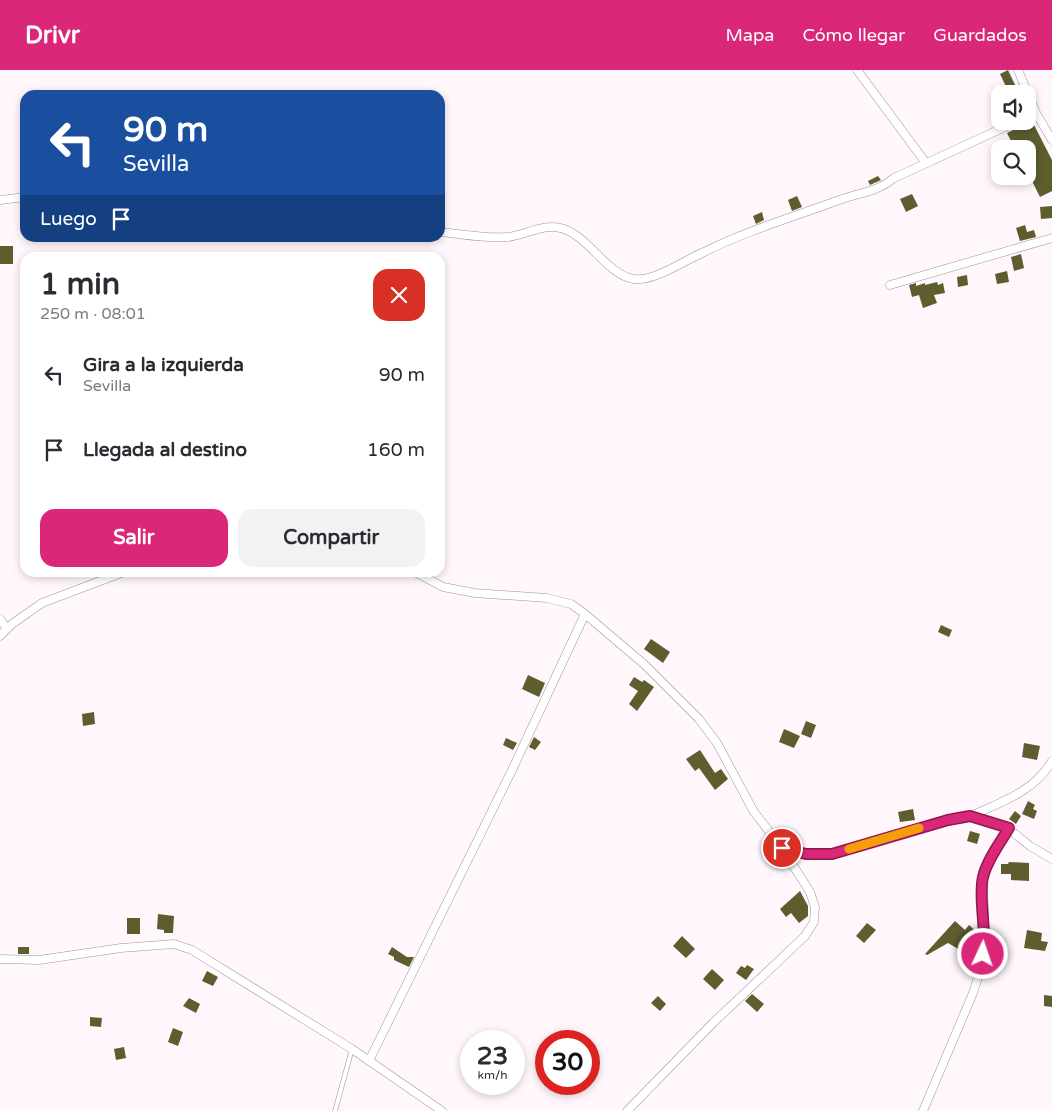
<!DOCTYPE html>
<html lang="es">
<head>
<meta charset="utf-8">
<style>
  :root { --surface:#fff; --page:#f2f2f3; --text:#2b2b33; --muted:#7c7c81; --accent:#db2777 }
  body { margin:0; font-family:"Varela Round",sans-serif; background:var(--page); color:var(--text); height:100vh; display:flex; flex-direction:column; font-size:19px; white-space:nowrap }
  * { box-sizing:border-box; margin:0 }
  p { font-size:16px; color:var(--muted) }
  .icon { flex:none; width:28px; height:28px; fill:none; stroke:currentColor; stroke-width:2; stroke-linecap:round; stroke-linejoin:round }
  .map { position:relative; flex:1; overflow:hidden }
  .sheet { position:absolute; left:20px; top:182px; width:425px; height:325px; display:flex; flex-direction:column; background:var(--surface); border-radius:15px; box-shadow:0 2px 8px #0003 }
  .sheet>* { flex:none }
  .top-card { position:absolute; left:20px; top:20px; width:425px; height:152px; border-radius:15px; box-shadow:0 2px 8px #0003; background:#1a4fa0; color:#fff; overflow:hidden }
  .tools { position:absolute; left:991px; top:15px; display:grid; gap:10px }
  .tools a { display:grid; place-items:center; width:45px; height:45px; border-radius:10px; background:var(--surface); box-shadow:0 2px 8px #0003; font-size:25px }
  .speed { position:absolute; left:460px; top:960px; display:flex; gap:10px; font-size:25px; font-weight:700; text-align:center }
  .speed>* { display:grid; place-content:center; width:65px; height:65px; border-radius:50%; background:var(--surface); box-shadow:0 2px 8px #0003; line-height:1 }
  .speed small { font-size:12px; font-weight:400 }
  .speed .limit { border:8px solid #d22; background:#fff; color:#111 }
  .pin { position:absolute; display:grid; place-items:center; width:42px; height:42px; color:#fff; margin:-21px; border:2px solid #fff; border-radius:50%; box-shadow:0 1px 5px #0007 }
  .me { position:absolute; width:55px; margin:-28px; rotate:3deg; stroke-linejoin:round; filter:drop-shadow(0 0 4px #0008) }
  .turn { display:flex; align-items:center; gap:18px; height:105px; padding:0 20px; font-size:22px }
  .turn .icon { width:65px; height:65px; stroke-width:2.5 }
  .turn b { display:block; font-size:35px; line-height:42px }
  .then { display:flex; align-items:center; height:48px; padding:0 20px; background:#0003; gap:10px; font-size:19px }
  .round { display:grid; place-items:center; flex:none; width:52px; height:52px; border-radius:15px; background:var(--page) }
  .head { display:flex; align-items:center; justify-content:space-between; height:85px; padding:0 20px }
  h1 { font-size:30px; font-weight:800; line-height:38px }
  .primary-button { display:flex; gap:10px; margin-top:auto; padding:10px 20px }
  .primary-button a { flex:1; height:58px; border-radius:15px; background:var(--accent); color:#fff; font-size:20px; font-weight:800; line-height:58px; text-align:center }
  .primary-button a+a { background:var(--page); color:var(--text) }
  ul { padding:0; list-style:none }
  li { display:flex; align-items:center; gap:15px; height:75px; padding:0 20px }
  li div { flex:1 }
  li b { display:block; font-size:19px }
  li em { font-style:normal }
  header { display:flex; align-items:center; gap:30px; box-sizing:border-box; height:70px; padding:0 25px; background:var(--accent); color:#fff }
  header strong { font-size:24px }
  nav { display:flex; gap:28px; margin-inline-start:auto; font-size:18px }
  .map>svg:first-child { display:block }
  .building { fill:#5d5d2e }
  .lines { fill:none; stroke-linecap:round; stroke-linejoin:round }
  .lane-casing { stroke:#9f939c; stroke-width:5 }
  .street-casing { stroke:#9f939c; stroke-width:9 }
  .lane { stroke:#fff; stroke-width:4 }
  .street { stroke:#fff; stroke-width:8 }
  .route-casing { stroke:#8e194d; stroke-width:12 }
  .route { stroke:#db2777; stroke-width:9 }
  .slow { stroke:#f59e0b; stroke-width:9 }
</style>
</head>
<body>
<header>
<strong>Drivr</strong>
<nav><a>Mapa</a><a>Cómo llegar</a><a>Guardados</a></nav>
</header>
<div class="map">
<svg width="1052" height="1041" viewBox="0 0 1052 1041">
  <rect width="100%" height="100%" fill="#fff7fc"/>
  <!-- building -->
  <g class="building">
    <path d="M1008,0L1016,17L1008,21L1000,4Z"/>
    <path d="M1024,51H1032L1052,90V121L1040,127L1028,103V79H1015L1007,63L1021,56Z"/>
    <path d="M878,106L881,110L870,115L868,111Z"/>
    <path d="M912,124L918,136L906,142L900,129Z"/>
    <path d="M797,126L802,137L792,141L788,130Z"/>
    <path d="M1052,136V148L1041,149L1040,137Z"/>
    <path d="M762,142L764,150L756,154L753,146Z"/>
    <path d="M1025,155L1027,162L1034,160L1036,167L1020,171L1016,158Z"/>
    <rect x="0" y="176" width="13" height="18"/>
    <path d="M1021,184L1024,198L1014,201L1011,187Z"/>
    <path d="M1007,201L1009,212L997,214L995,204Z"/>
    <path d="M967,205L968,215L958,217L957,207Z"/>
    <path d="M937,212L938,215L943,213L945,223L934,225L937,233L923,238L919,225L912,227L909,215L916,213V216L925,213V215Z"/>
    <path d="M941,555L952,560L949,567L938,562Z"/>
    <path d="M651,569L670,582L663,593L644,579Z"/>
    <path d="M528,605L545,613L539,627L522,619Z"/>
    <path d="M634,607L642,612L644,610L654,617L637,641L629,634L638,621L629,615Z"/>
    <path d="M94,642L95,654L83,656L82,644Z"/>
    <path d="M806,651L816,655L811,668L801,664Z"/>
    <path d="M784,659L800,666L794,678L779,672Z"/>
    <path d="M534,667L541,672L535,680L529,677Z"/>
    <path d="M506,668L517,673L513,680L503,675Z"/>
    <path d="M1024,673L1040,676L1037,690L1022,687Z"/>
    <path d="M700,680L715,703L721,699L728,709L715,720L699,698L695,701L686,689Z"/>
    <path d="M1028,731L1035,735L1033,739L1037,741L1034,749L1022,744Z"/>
    <path d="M913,739L915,750L900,752L898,742Z"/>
    <path d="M1015,741L1021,746L1016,754L1009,749Z"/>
    <path d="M970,761L980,764L977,774L967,771Z"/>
    <path d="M1009,792L1029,793V811L1011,810V804H1001V794H1008Z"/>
    <path d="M800,821L808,836V846L799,853L791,843L786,847L780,839Z"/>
    <path d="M158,844L174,846L173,863H164V860L157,859Z"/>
    <rect x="127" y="848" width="13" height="16"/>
    <path d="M955,851L965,860L969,855L979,864L975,889L948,873L927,885L925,884Z"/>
    <path d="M867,853L876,860L864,873L856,866Z"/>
    <path d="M1027,860L1042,863L1041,871L1048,872L1045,881L1024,878Z"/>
    <path d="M682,866L695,879L686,888L673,876Z"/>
    <rect x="18" y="877" width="11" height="7"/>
    <path d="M392,877L407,887H414L409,897L394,890V887L388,884Z"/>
    <path d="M747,895L754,899L746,910L736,903L741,896L745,898Z"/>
    <path d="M712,899L724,910L715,920L703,909Z"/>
    <path d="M207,901L218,907L213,916L202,911Z"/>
    <path d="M752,924L764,934L757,942L745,931Z"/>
    <path d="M1044,925L1052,926V937L1044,936Z"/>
    <path d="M658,926L666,934L660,941L651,933Z"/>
    <path d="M189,928L200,934L196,943L183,936Z"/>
    <path d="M90,947L102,948L101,957L90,956Z"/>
    <path d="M173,958L183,962L178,976L168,972Z"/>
    <path d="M124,977L126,988L116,990L114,979Z"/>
  </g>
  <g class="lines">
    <!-- lane casing -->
    <g class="lane-casing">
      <path id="lane" d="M335,1041L352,979"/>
    </g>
    <!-- street casing -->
    <g class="street-casing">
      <g id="street">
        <path d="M857,0L926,93"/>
        <path d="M1018,0L1036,43L1052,70"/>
        <path d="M0,130L25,127"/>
        <path d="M440,162C462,164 486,169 508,167C526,165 545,152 564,159C590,168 607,205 634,209C654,212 685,190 704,182C748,160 796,146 842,129C862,122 877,122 894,108L1018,51"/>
        <path d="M890,215L1052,168"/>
        <path d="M415,502L443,517L475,523L547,528L571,534L585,544L645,595L699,649L717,673L754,742L782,778L810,822L815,837L814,852L805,866L714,952L627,1041"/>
        <path d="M0,549L7,559"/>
        <path d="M0,566L12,554L42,533L124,502"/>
        <path d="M971,746C1001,732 1034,722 1052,691"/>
        <path d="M782,778L806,784L832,783L948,749L971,746L1009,759L1030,776L1052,789"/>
        <path d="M0,889L39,890L121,878L174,874L192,880L352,979L442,1041"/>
        <path d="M369,991L513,698L585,544"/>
        <path d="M923,1041L973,923L981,898L985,870L983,807L987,795L1009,759"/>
      </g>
    </g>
    <!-- lane -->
    <use href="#lane" class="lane"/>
    <!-- street -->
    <use href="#street" class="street"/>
  </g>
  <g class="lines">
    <!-- route casing -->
    <g class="route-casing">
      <path id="route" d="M782,778L806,784H832L948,750L970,746L1009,758C1000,773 987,790 983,807C978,829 987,859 983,884"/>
    </g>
    <!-- route -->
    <use href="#route" class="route"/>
    <!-- slow -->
    <path class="slow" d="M849,779L919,758"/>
  </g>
</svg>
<div class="tools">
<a><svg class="icon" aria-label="sound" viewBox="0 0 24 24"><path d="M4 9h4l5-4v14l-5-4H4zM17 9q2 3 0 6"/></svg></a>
<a><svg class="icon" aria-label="search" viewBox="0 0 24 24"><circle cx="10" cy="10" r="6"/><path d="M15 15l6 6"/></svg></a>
</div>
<div class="speed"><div>23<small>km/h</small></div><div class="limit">30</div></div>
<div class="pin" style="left:782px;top:778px;background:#d93025"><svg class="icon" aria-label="arrive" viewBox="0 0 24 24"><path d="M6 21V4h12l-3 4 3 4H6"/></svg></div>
<svg class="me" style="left:983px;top:884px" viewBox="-20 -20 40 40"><circle r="17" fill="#db2777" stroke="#fff" stroke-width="3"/><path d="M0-11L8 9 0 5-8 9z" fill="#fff"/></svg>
<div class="top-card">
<div class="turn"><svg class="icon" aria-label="left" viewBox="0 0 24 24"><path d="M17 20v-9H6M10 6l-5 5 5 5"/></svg><div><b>90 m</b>Sevilla</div></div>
<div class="then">Luego<svg class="icon" aria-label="arrive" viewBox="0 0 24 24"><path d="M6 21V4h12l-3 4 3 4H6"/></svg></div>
</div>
<section class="sheet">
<div class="head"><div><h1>1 min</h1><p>250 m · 08:01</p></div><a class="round" style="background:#d93025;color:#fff"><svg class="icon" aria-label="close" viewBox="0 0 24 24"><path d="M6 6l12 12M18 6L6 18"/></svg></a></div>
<ul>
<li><svg class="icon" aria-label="left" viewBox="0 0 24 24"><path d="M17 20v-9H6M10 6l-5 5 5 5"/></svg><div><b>Gira a la izquierda</b><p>Sevilla</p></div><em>90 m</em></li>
<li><svg class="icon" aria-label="arrive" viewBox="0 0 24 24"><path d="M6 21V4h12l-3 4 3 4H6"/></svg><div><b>Llegada al destino</b></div><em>160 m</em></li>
</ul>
<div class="primary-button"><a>Salir</a><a>Compartir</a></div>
</section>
</div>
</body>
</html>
